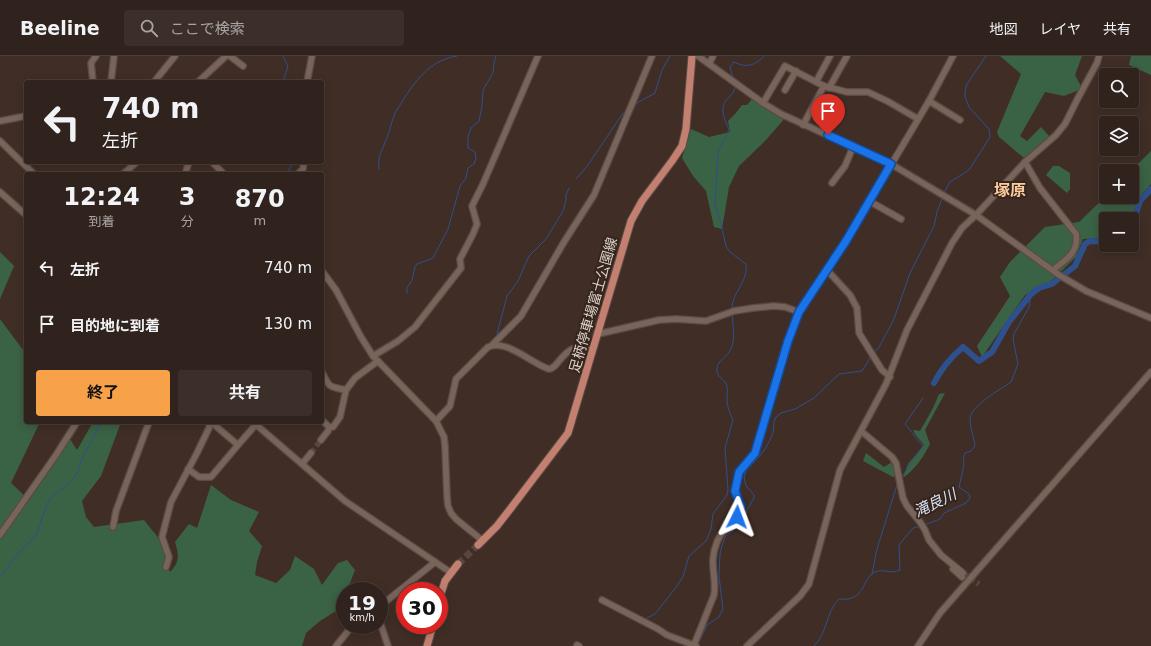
<!DOCTYPE html>
<html lang="ja">
<head>
<meta charset="utf-8">
<style>
  :root { --surface:#30221c; --page:#3c2f29; --text:#f1f3f6; --muted:#a8a4a3; --line:#4b3f3b; --accent:#f7a149 }
  body { margin:0; font-family:"DejaVu Sans","Noto Sans JP",sans-serif; background:var(--page); color:var(--text); height:100vh; display:flex; flex-direction:column; font-size:15px; white-space:nowrap }
  * { box-sizing:border-box; margin:0 }
  p { font-size:13px; color:var(--muted) }
  .icon { flex:none; width:22px; height:22px; fill:none; stroke:currentColor; stroke-width:2; stroke-linecap:round; stroke-linejoin:round }
  .map { position:relative; flex:1; overflow:hidden }
  .details { position:absolute; left:24px; top:116px; width:300px; height:252px; display:flex; flex-direction:column; background:var(--surface); border-radius:4px; box-shadow:0 2px 10px #0003,0 0 0 1px var(--line) }
  .details>* { flex:none }
  .guide { position:absolute; left:24px; top:24px; width:300px; height:84px; border-radius:4px; box-shadow:0 2px 10px #0003,0 0 0 1px var(--line); background:#30221c; color:var(--text); overflow:hidden }
  .fabs { position:absolute; left:1099px; top:12px; display:grid; gap:8px }
  .fabs a { display:grid; place-items:center; width:40px; height:40px; border-radius:4px; background:var(--surface); box-shadow:0 2px 10px #0003,0 0 0 1px var(--line); font-size:20px }
  .speed { position:absolute; left:336px; top:526px; display:flex; gap:8px; font-size:20px; font-weight:700; text-align:center }
  .speed>* { display:grid; place-content:center; width:52px; height:52px; border-radius:50%; background:var(--surface); box-shadow:0 2px 10px #0003,0 0 0 1px var(--line); line-height:1 }
  .speed small { font-size:10px; font-weight:400 }
  .speed .limit { border:6px solid #d22; background:#fff; color:#111 }
  .pin { position:absolute; display:grid; place-items:center; width:34px; height:34px; color:#fff; margin:-41px -17px; border-radius:50% 50% 50% 0; rotate:-45deg; box-shadow:0 0 4px #0007 }
  .pin .icon { rotate:45deg }
  .me { position:absolute; width:44px; margin:-22px; rotate:3deg; stroke-linejoin:round; filter:drop-shadow(0 0 3px #0008) }
  .turn { display:flex; align-items:center; gap:14px; height:84px; padding:0 12px; font-size:18px }
  .turn .icon { width:52px; height:52px; stroke-width:2.5 }
  .turn b { display:block; font-size:28px; line-height:34px }
  .eta { display:flex; justify-content:space-evenly; align-items:center; height:68px; text-align:center }
  .eta b { font-size:24px; font-weight:700; line-height:28px }
  .cta { display:flex; gap:8px; margin-top:auto; padding:8px 12px }
  .cta a { flex:1; height:46px; border-radius:4px; background:var(--accent); color:#111; font-size:16px; font-weight:700; line-height:46px; text-align:center }
  .cta a+a { background:var(--page); color:var(--text) }
  ul { padding:0; list-style:none }
  li { display:flex; align-items:center; gap:12px; height:56px; padding:0 12px }
  li div { flex:1 }
  li b { display:block; font-size:15px }
  li em { font-style:normal }
  header { display:flex; align-items:center; gap:24px; box-sizing:border-box; height:56px; padding:0 20px; background:var(--surface); border-bottom:1px solid var(--line) }
  header strong { font-size:19px }
  nav { display:flex; gap:22px; margin-inline-start:auto; font-size:14px }
  .search { width:280px; height:36px; background:var(--page); display:flex; align-items:center; gap:10px; box-sizing:border-box; padding:0 14px; border-radius:4px; color:var(--muted); font-size:15px }
  .map>svg:first-child { display:block }
  .green { fill:#3a6244 }
  .lines { fill:none; stroke-linecap:round; stroke-linejoin:round }
  .stream { stroke:#2e508c; stroke-width:1 }
  .river { stroke:#2e508c; stroke-width:6 }
  .minor-tunnel { stroke:#58473f; stroke-width:5.5; stroke-dasharray:5.5 3; stroke-linecap:butt }
  .major-tunnel { stroke:#58473f; stroke-width:7; stroke-dasharray:7 3.5; stroke-linecap:butt }
  .minor-casing { stroke:#5a4b44; stroke-width:8 }
  .major-casing { stroke:#5a4b44; stroke-width:9 }
  .minor { stroke:#78645b; stroke-width:5.5 }
  .major { stroke:#c37f6f; stroke-width:7 }
  .route-casing { stroke:#114b97; stroke-width:10 }
  .route { stroke:#1a73e8; stroke-width:7 }
  .labels { text-anchor:middle; stroke-width:4; stroke-linejoin:round; paint-order:stroke }
  .street-label { font-size:14px; fill:#ded3ce; stroke:#35251c }
  .water-label { font-size:15px; font-style:italic; fill:#d7e2f4; stroke:#35251c }
  .quarter-label { font-size:16px; font-weight:bold; fill:#fccb9f; stroke:#35251c }
</style>
</head>
<body>
<header>
<strong>Beeline</strong>
<div class="search"><svg class="icon" aria-label="search" viewBox="0 0 24 24"><circle cx="10" cy="10" r="6"/><path d="M15 15l6 6"/></svg>ここで検索</div>
<nav><a>地図</a><a>レイヤ</a><a>共有</a></nav>
</header>
<div class="map">
<svg width="1151" height="590" viewBox="0 0 1151 590">
  <rect width="100%" height="100%" fill="#402e26"/>
  <!-- green -->
  <g class="green">
    <path d="M1000,0H1082L1075,19L1081,30L1079,34L1064,40L1045,36L1020,80L1027,85L1041,71L1050,81L1024,102L999,81L997,76L1021,18Z"/>
    <path d="M1131,0H1151V19L1129,9Z"/>
    <path d="M752,43L785,62L766,84L739,110L729,131L722,173L714,171L706,135L693,120L682,102L691,73L709,81L730,76L728,65L735,58L742,49H747Z"/>
    <path d="M1151,95V128L1138,143L1131,163H1106V182L1083,183L1076,201L1047,229L1025,239L982,301L977,290L1010,240L1000,221L1010,206L1045,171L1079,166L1106,140V141H1132V115H1131Z"/>
    <path d="M1053,110H1059L1070,117V133L1067,137L1046,119Z"/>
    <path d="M0,196L14,210L0,243Z"/>
    <path d="M0,263L26,298V366H40L11,427L29,444L70,383L77,394L93,366H121L101,420L82,445L86,461L94,471L144,464L156,479L166,494V506L170,516C180,505 179,500 175,486L189,468L197,472L211,429L231,444L259,456L249,475L262,490L257,506L255,519L276,527L290,514L295,500L314,513L322,529L338,507L347,504L355,514L347,535H345V559L336,555L320,565L306,577L302,590H0Z"/>
    <path d="M945,337L925,374L930,388C923,402 916,412 903,422L908,408L924,389L915,378L913,374L920,375L933,352L939,338Z"/>
    <path d="M866,397L884,411L892,406L897,420L893,421L863,405Z"/>
  </g>
  <g class="lines">
    <!-- stream -->
    <g class="stream">
      <path d="M283,0L288,10L283,26"/>
      <path d="M733,22L730,11L734,6C746,12 755,10 764,0"/>
      <path d="M634,51L637,47L655,37L662,14L670,0"/>
      <path d="M379,113C378,100 380,99 384,89C389,79 391,67 395,57C398,52 402,46 405,41C418,21 432,4 457,0"/>
      <path d="M287,118L291,110L290,106"/>
      <path d="M576,123L588,109L623,57"/>
      <path d="M944,137L950,126L969,114L990,81L989,73L969,51L965,41V35L967,28L986,0"/>
      <path d="M407,237V232L412,224L415,211L417,208L433,202L448,173L460,130L466,122L468,112L474,108L476,102L475,96L468,92V80L471,72L479,65L482,50L483,34L493,17L494,7L496,0"/>
      <path d="M732,253C731,237 749,226 746,208L730,196L726,190L720,164L715,149L718,95L729,74C727,68 723,61 723,55C721,43 737,39 735,29"/>
      <path d="M497,278L507,240L518,225L529,200L546,183L563,155L566,144V139L569,132"/>
      <path d="M875,295L878,293L894,263L910,217L934,170L937,156L942,143"/>
      <path d="M902,421C908,410 916,401 923,390L905,368L923,342"/>
      <path d="M924,469L940,463L944,457L966,447L970,442L969,438L959,431C960,425 962,420 963,414C965,407 962,405 965,397L971,395L975,390C974,381 970,372 970,363C970,350 1001,333 1011,326L1018,308L1013,283L1014,278L1029,251L1031,238"/>
      <path d="M872,518L877,493L897,429"/>
      <path d="M0,521L18,498L36,479L48,446L54,438L65,431L74,422L78,415L83,400L102,366"/>
      <path d="M647,562L655,558L677,530L683,521L689,500L706,485L711,473L713,458L727,439L728,434L725,392L733,364C730,358 727,350 727,343C727,339 728,334 727,331C726,323 715,321 717,312C718,305 726,301 730,295C736,285 733,269 732,258"/>
      <path d="M699,586L707,569L719,561L723,553L719,520L720,498L723,486L726,480L742,467L747,454L754,442V439L746,430L744,421L746,415L763,396L769,386L773,377L774,366L776,361L781,357L795,353L814,342L839,318L862,315L870,302"/>
      <path d="M814,590C828,577 825,557 839,543C866,546 861,523 875,516C885,512 889,519 900,514L899,489L913,472L921,470"/>
    </g>
    <!-- river -->
    <g class="river">
      <path d="M1132,170L1140,145L1151,133"/>
      <path d="M934,327C941,313 950,302 963,291L979,305L992,296L1009,266L1031,238L1039,232L1052,228L1075,210L1085,188L1090,185L1106,186"/>
    </g>
    <!-- minor-tunnel -->
    <g class="minor-tunnel">
      <path d="M311,397L321,384"/>
      <path d="M963,517L979,528"/>
    </g>
    <!-- major-tunnel -->
    <path class="major-tunnel" d="M458,508L478,489"/>
    <!-- minor casing -->
    <g class="minor-casing">
      <g id="minor">
        <path d="M230,0L243,10"/>
        <path d="M698,0L763,47L781,58L891,108L976,159L1059,219L1086,235L1151,262"/>
        <path d="M709,8L713,0"/>
        <path d="M93,26L91,7L96,0"/>
        <path d="M111,26L114,0"/>
        <path d="M154,26L175,0"/>
        <path d="M198,26L226,0"/>
        <path d="M307,26L312,0"/>
        <path d="M816,26L830,0"/>
        <path d="M829,32L847,0"/>
        <path d="M785,34L796,15"/>
        <path d="M929,45L960,64"/>
        <path d="M763,47L785,10L824,30L847,36H868L889,46L918,63"/>
        <path d="M0,65L26,60"/>
        <path d="M803,69L824,30"/>
        <path d="M0,85L34,118"/>
        <path d="M212,106L224,118"/>
        <path d="M1025,106L1040,132L1076,178C1079,197 1066,203 1053,214"/>
        <path d="M123,118L137,106"/>
        <path d="M185,118L189,106"/>
        <path d="M298,118L303,113L304,106"/>
        <path d="M832,127L845,110L853,91"/>
        <path d="M0,136L26,159"/>
        <path d="M869,145L901,163"/>
        <path d="M827,214L850,239L857,252L859,277L882,314L890,321"/>
        <path d="M322,215L336,234L361,281L373,300L436,365L444,381L445,390L447,440L448,450L451,457L456,463L483,485"/>
        <path d="M598,278L659,264L676,263L706,265L734,255L753,252L774,250L785,251L799,256L846,185L929,45L953,0"/>
        <path d="M493,288L521,260L564,186L594,139L652,0"/>
        <path d="M373,300L398,285L415,271L461,212L460,203L473,178L477,168L472,150L483,128L538,0"/>
        <path d="M322,316C330,332 328,330 346,334"/>
        <path d="M322,364L329,371"/>
        <path d="M436,365L450,350L456,323L488,291C506,282 532,308 549,313C554,312 556,309 559,305C570,291 576,290 593,293"/>
        <path d="M211,366L238,389L258,366"/>
        <path d="M253,366L345,445L450,516"/>
        <path d="M861,375L892,401L896,407L903,442L907,450L920,466L925,474L929,484L941,499L963,517"/>
        <path d="M321,384L328,375L329,371H333L340,361L346,334L355,322L378,305"/>
        <path d="M302,408L311,397"/>
        <path d="M188,413L199,421H211L238,389"/>
        <path d="M113,471L116,455L149,366"/>
        <path d="M0,479L56,399L77,366"/>
        <path d="M166,511L169,501L162,481L171,446L197,397L209,372L210,366"/>
        <path d="M953,513L962,521"/>
        <path d="M602,544L658,573L667,579L696,590"/>
        <path d="M379,551L435,506"/>
        <path d="M379,563L388,590"/>
        <path d="M577,589L579,590"/>
        <path d="M694,589L714,539C717,519 708,508 717,486C721,475 729,471 736,462C739,459 740,454 741,451L735,435L739,416L755,397L788,285L799,256"/>
        <path d="M336,590L353,569"/>
        <path d="M747,590L800,540L809,528L840,414L886,328L907,274L952,187L962,172L976,159L1025,106L1056,79L1065,68L1078,42L1097,7L1099,0"/>
        <path d="M918,590L940,557L1151,316"/>
      </g>
    </g>
    <!-- major casing -->
    <g class="major-casing">
      <g id="major">
        <path d="M478,489L497,470L511,452L568,377L631,165L642,145L672,105L682,90L686,73L692,0"/>
        <path d="M439,544L445,525L458,508"/>
        <path d="M427,590L433,569"/>
      </g>
    </g>
    <!-- minor -->
    <use href="#minor" class="minor"/>
    <!-- major -->
    <use href="#major" class="major"/>
  </g>
  <g class="lines">
    <!-- route casing -->
    <g class="route-casing">
      <path id="route" d="M737,461L741,451L735,435L739,416L755,397L788,285L799,256L846,185L891,108L828,79"/>
    </g>
    <!-- route -->
    <use href="#route" class="route"/>
  </g>
  <g class="labels">
    <!-- street labels -->
    <g class="street-label">
      <text transform="translate(593 249) rotate(-74)" y="5">足柄停車場富士公園線</text>
    </g>
    <!-- water labels -->
    <g class="water-label">
      <text transform="translate(935 447) rotate(-26)" y="5">滝良川</text>
    </g>
    <!-- quarter labels -->
    <g class="quarter-label">
      <text x="1010" y="140">塚原</text>
    </g>
  </g>
</svg>
<div class="fabs">
<a><svg class="icon" aria-label="search" viewBox="0 0 24 24"><circle cx="10" cy="10" r="6"/><path d="M15 15l6 6"/></svg></a>
<a><svg class="icon" aria-label="layers" viewBox="0 0 24 24"><path d="M12 4l9 5-9 5-9-5zM3 14l9 5 9-5"/></svg></a>
<a>+</a>
<a>−</a>
</div>
<div class="speed"><div>19<small>km/h</small></div><div class="limit">30</div></div>
<div class="pin" style="left:828px;top:79px;background:#d93025"><svg class="icon" aria-label="arrive" viewBox="0 0 24 24"><path d="M6 21V4h12l-3 4 3 4H6"/></svg></div>
<svg class="me" style="left:737px;top:461px" viewBox="-20 -20 40 40"><path d="M0-17L14 15 0 8-14 15z" fill="#1a73e8" stroke="#fff" stroke-width="4"/></svg>
<div class="guide">
<div class="turn"><svg class="icon" aria-label="left" viewBox="0 0 24 24"><path d="M17 20v-9H6M10 6l-5 5 5 5"/></svg><div><b>740 m</b>左折</div></div>
</div>
<section class="details">
<div class="eta">
<div><b>12:24</b><p>到着</p></div>
<div><b>3</b><p>分</p></div>
<div><b>870</b><p>m</p></div>
</div>
<ul>
<li><svg class="icon" aria-label="left" viewBox="0 0 24 24"><path d="M17 20v-9H6M10 6l-5 5 5 5"/></svg><div><b>左折</b></div><em>740 m</em></li>
<li><svg class="icon" aria-label="arrive" viewBox="0 0 24 24"><path d="M6 21V4h12l-3 4 3 4H6"/></svg><div><b>目的地に到着</b></div><em>130 m</em></li>
</ul>
<div class="cta"><a>終了</a><a>共有</a></div>
</section>
</div>
</body>
</html>
